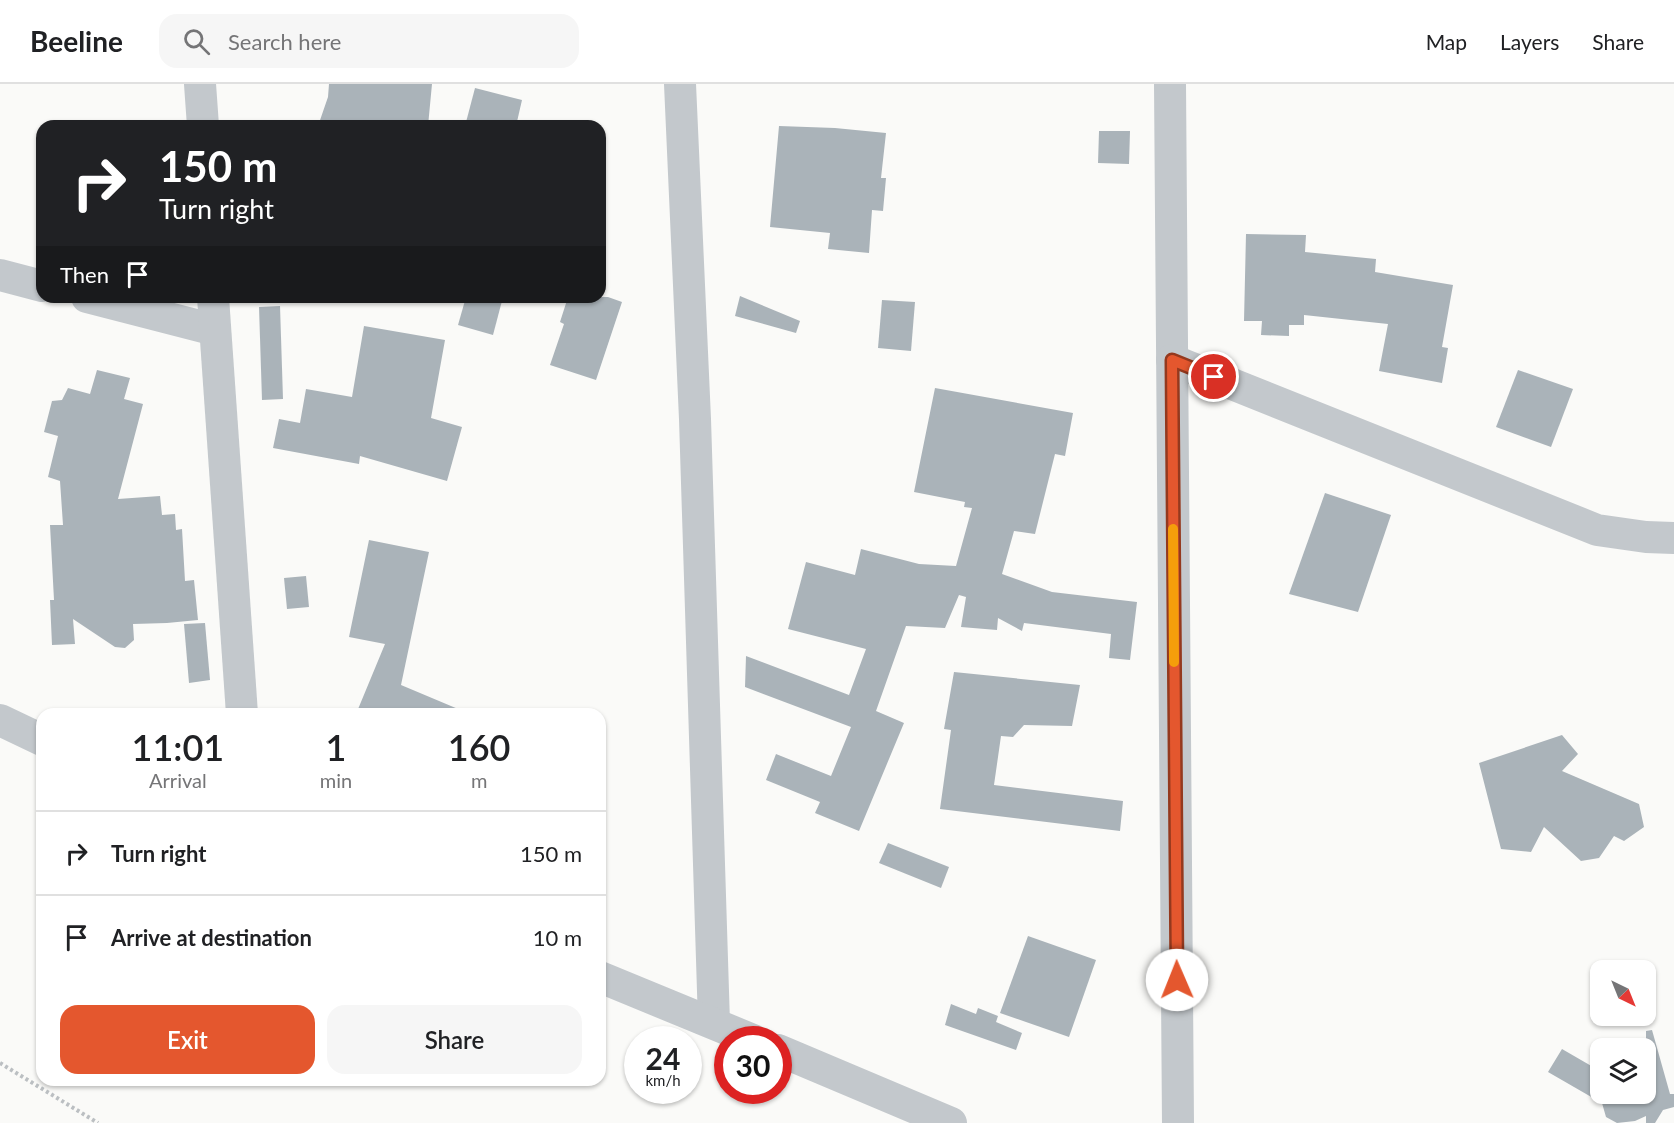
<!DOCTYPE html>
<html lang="en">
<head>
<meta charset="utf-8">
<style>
  :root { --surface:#fff; --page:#f6f6f6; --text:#202124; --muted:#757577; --line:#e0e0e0; --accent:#e4572e }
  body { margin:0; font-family:Lato,sans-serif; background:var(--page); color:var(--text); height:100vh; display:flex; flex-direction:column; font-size:22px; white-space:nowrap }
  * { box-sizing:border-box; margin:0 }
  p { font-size:20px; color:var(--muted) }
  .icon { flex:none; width:33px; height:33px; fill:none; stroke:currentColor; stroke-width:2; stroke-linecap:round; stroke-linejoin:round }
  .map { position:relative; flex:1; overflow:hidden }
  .details { position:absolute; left:36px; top:624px; width:570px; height:378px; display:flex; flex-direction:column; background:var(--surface); border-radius:18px; box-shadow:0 2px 4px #0004 }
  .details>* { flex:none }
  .banner { position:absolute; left:36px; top:36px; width:570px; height:183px; border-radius:18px; box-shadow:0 2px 4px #0004; background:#202124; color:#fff; overflow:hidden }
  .needle { width:39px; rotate:137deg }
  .buttons { position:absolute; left:1590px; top:876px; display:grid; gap:12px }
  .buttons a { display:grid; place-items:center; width:66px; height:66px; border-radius:12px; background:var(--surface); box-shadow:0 2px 4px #0004; font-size:30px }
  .speed { position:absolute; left:624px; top:942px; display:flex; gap:12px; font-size:30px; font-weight:700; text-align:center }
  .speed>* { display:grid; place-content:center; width:78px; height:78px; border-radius:50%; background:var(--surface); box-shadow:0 2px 4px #0004; line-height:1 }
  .speed small { font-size:15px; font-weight:400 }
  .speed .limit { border:9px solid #d22; background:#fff; color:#111 }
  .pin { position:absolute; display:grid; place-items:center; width:51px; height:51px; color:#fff; margin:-26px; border:3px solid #fff; border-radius:50%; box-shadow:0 2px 6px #0007 }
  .me { position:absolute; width:66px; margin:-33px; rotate:359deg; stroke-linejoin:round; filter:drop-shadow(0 0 4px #0008) }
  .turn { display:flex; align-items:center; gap:21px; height:126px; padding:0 24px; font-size:27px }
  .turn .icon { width:78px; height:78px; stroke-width:2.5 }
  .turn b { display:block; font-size:42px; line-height:51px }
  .then { display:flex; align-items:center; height:57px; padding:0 24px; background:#0003; gap:12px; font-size:22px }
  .eta { display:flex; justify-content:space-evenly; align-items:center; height:102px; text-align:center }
  .eta b { font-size:36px; font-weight:600; line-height:42px }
  .action { display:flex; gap:12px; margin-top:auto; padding:12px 24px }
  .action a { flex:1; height:69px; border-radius:18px; background:var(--accent); color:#fff; font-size:24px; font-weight:600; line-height:69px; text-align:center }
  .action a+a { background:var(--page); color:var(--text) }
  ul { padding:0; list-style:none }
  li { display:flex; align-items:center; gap:18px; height:84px; padding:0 24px; border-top:2px solid var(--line) }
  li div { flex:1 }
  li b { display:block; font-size:22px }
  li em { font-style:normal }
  header { display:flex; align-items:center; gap:36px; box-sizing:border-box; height:84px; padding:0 30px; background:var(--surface); border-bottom:2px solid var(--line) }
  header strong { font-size:28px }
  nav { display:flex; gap:33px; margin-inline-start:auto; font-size:21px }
  .search { width:420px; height:54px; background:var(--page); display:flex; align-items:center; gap:15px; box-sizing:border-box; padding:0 21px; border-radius:18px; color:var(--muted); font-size:22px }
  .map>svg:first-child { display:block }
  .building { fill:#aab3b9 }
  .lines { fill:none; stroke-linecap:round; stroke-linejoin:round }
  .path { stroke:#bbbfc2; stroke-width:4; stroke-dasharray:3 3; stroke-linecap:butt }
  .street { stroke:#c3c8cc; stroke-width:32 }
  .route-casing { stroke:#94391e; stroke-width:15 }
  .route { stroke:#e4572e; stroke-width:10 }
  .slow { stroke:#f59e0b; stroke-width:10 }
</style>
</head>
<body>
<header>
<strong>Beeline</strong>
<div class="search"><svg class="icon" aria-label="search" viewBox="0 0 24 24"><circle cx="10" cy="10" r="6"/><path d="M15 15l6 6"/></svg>Search here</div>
<nav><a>Map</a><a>Layers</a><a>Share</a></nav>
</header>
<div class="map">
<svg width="1674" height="1039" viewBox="0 0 1674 1039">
  <rect width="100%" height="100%" fill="#fafaf8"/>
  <!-- building -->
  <g class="building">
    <path d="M329,0H432L428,42H318L328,13Z"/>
    <path d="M475,4L522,16L516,42H465Z"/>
    <path d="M779,42L835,44L886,49L881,94H886L883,127L872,126L869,169L828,165L830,149L770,143Z"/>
    <path d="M1099,47H1130L1129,80L1098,79Z"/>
    <path d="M1246,150L1306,151L1305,168L1376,175L1375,188L1453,201L1442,263L1448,264L1442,299L1379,287L1388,240L1304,231V241H1289V252L1261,251L1262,237H1244Z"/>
    <path d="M740,212L800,237L796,249L735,232Z"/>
    <path d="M466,213H503L493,251L458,241Z"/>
    <path d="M568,213H608L622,218L596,296L550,281L564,240L560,238Z"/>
    <path d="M882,216L915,218L911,267L878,264Z"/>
    <path d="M280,222L283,315L262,316L259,223Z"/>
    <path d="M364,242L445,256L431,334L462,343L447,397L360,372L359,380L273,364L279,335L300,339L306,305L352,313Z"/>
    <path d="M97,286L130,294L124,315L143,320L118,415L160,412L162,431L175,430L176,446L182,445L185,497L194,496L198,536L167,539L133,540L134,556L125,564L115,563L73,535L75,560L52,561L50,516H54L50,441H63L60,397L48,393L58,352L44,348L52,317L62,316L68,304L90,310Z"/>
    <path d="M1518,286L1573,305L1551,363L1496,343Z"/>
    <path d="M935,304L1073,329L1065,372L1055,370L1035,450L1014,447L1002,490L1052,508L1137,518L1130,576L1109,574L1111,550L1024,539L1022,547L998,534L997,546L961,543L966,513L959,511L945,544L906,542L876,627L904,639L859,747L815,729L820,718L766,696L776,670L831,692L851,643L745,603L746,572L849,611L866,565L788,545L806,478L855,491L861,465L919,480L956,482L972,424L964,423L965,418L914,408Z"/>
    <path d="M1325,409L1391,431L1358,528L1289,510Z"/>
    <path d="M369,456L429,468L401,601L470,630H356L385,560L349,553Z"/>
    <path d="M306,492L309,523L287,525L284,494Z"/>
    <path d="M205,539L210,596L189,599L184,540Z"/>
    <path d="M954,588L1080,601L1072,642L1024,641L1013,653L1001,652L994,701L1123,717L1120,747L940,725L951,646L944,645Z"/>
    <path d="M1562,651L1578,670L1562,687L1639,720L1644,743L1624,757L1614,752L1599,774L1581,777L1544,743L1531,768L1501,765L1479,679Z"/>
    <path d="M888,759L949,783L941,804L879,779Z"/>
    <path d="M1028,852L1096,876L1069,953L1000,929Z"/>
    <path d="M951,920L976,930L978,924L998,932L996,938L1022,949L1016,966L945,941Z"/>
    <path d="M1652,946L1670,1010H1674V1023L1663,1026L1655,1039H1646V1032L1635,1037L1617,1039L1606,1033L1600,1012V1018L1548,988L1562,965L1600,987V1010H1646V947Z"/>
  </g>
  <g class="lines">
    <!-- path -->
    <path class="path" d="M0,979L98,1039"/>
    <!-- street -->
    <g class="street">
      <path d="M200,0L203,42"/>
      <path d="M680,0L695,335L714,939"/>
      <path d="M1170,0L1178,1039"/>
      <path d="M0,191L42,202"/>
      <path d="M87,213L215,246"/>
      <path d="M213,213L242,630"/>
      <path d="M1172,276L1597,446L1646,453L1674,454"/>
      <path d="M0,636L42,656"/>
      <path d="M600,893L753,956"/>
      <path d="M778,966L951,1039"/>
    </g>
  </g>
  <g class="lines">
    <!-- route casing -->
    <g class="route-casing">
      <path id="route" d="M1177,896L1172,276L1214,293"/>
    </g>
    <!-- route -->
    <use href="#route" class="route"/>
    <!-- slow -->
    <path class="slow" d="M1173,445L1174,578"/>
  </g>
</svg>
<div class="buttons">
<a><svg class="needle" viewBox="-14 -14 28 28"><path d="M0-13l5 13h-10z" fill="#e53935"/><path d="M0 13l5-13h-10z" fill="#757577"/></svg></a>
<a><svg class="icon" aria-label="layers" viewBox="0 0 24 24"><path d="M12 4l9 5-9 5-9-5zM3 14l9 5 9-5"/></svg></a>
</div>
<div class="speed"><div>24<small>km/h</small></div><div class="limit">30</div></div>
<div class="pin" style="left:1214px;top:293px;background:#d93025"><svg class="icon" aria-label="arrive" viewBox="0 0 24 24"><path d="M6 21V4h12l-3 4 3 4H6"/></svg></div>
<svg class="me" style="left:1177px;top:896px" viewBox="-20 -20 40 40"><circle r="19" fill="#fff"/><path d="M0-13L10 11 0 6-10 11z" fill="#e4572e"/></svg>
<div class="banner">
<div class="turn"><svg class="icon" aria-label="right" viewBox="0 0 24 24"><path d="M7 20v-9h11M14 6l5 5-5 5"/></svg><div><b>150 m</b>Turn right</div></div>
<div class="then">Then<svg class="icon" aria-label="arrive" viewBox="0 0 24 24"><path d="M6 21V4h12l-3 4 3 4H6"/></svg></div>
</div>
<section class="details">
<div class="eta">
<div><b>11:01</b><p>Arrival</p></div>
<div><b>1</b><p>min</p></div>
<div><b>160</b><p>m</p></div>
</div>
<ul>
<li><svg class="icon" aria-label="right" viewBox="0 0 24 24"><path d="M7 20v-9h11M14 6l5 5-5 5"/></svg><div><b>Turn right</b></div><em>150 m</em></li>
<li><svg class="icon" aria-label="arrive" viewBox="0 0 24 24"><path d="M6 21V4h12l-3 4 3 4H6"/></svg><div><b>Arrive at destination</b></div><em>10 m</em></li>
</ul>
<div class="action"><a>Exit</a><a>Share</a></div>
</section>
</div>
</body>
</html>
